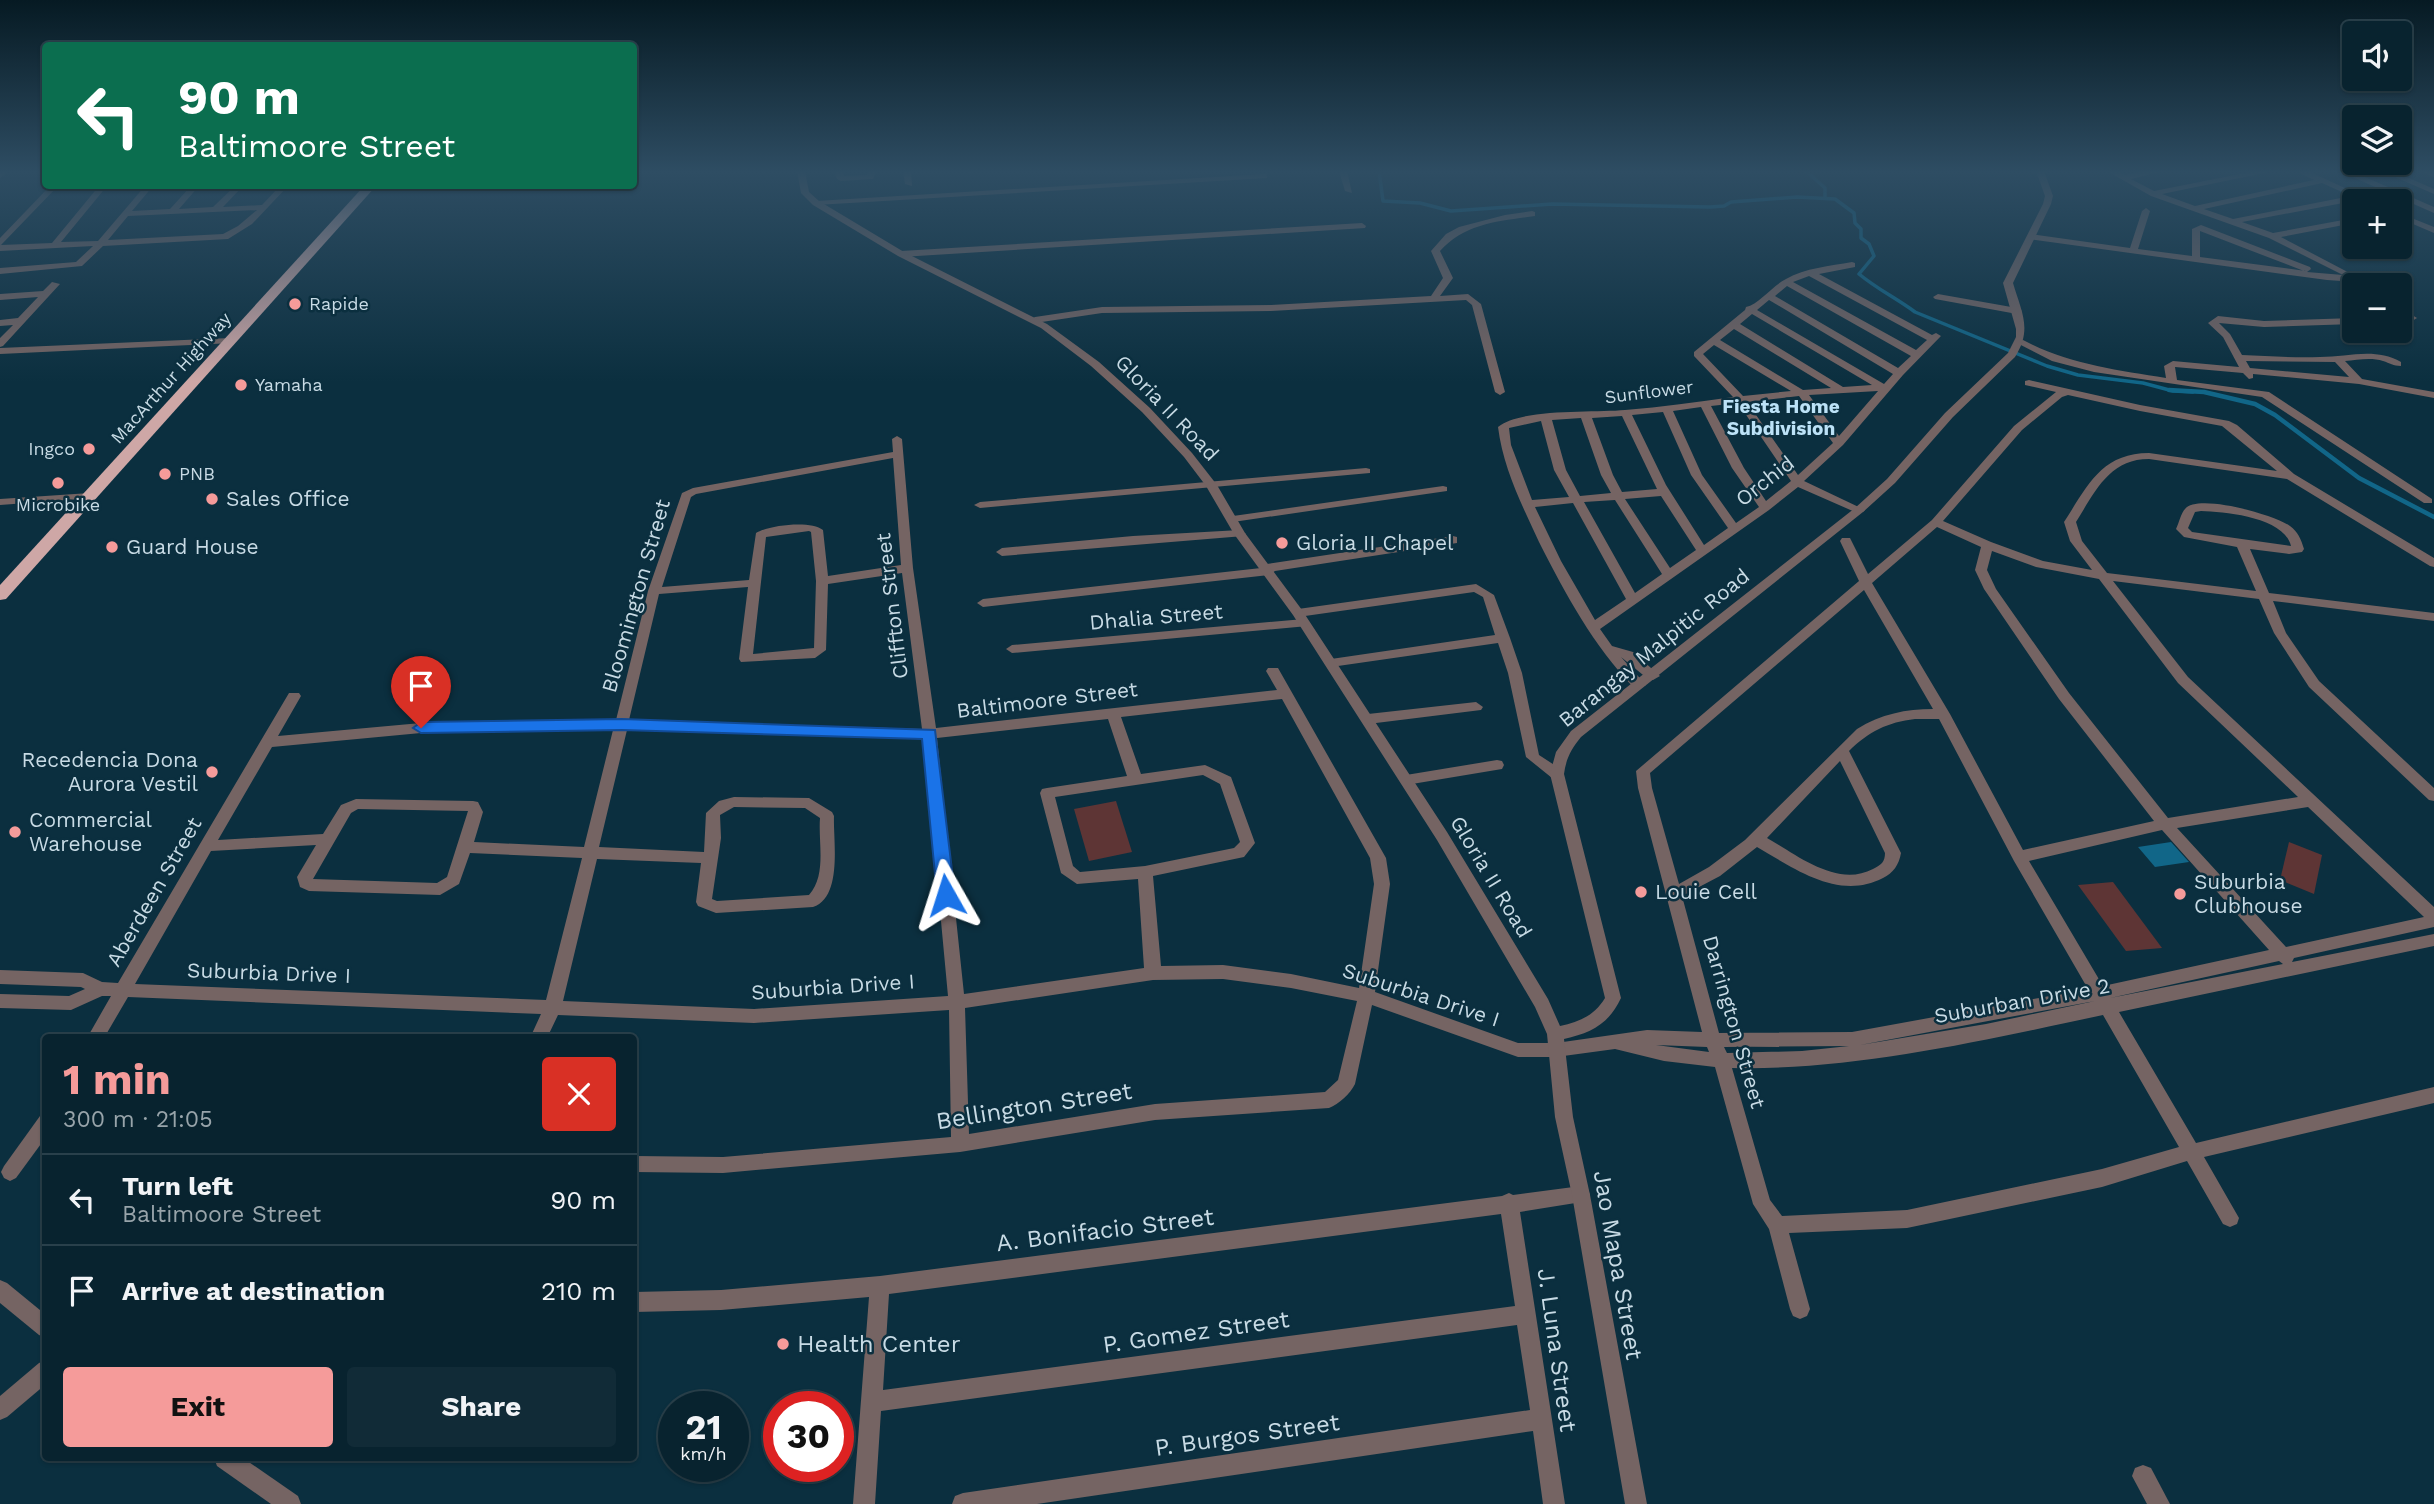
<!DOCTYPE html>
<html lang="en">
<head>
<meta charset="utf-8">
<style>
  :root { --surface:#08232f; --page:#112b37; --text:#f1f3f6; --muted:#98a4aa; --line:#29404b; --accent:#f59b9a }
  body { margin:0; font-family:"Work Sans",sans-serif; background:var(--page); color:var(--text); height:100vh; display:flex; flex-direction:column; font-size:26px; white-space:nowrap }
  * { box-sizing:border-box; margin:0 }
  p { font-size:23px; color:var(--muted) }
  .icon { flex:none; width:38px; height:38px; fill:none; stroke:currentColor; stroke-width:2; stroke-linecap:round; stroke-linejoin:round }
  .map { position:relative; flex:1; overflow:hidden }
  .details { position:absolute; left:42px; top:1034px; width:595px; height:427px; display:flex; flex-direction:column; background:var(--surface); border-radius:7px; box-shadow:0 2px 5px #0004,0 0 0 2px var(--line) }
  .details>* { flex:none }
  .guide { position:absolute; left:42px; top:42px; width:595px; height:147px; border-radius:7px; box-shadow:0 2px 5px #0004,0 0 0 2px var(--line); background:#0b6e4f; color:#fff; overflow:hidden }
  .tools { position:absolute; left:2342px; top:21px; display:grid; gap:14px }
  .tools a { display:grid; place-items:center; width:70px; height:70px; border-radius:7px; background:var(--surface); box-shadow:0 2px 5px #0004,0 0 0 2px var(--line); font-size:35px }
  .speed { position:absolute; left:658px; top:1391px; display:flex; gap:14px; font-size:35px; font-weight:700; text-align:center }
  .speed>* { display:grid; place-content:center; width:91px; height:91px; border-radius:50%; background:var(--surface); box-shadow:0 2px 5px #0004,0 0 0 2px var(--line); line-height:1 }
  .speed small { font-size:18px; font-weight:400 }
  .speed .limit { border:10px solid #d22; background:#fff; color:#111 }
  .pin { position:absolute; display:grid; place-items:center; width:60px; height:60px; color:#fff; margin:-72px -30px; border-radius:50% 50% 50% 0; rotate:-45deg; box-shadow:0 0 7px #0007 }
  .pin .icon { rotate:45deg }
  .me { position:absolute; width:77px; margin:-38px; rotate:354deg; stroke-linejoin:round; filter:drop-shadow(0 0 5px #0008) }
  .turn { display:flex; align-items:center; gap:24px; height:147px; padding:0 21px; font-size:32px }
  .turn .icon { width:91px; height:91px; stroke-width:2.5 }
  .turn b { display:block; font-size:49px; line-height:60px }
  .round { display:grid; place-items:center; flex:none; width:74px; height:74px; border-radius:7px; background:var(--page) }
  .head { display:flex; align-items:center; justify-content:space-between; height:119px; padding:0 21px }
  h1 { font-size:42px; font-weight:700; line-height:52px; color:var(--accent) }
  .button { display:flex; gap:14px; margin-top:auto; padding:14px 21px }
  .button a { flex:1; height:80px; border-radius:7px; background:var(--accent); color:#111; font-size:28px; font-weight:700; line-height:80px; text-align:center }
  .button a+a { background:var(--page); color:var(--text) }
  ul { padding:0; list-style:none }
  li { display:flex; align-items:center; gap:21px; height:91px; padding:0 21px; border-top:2px solid var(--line) }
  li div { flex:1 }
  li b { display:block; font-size:26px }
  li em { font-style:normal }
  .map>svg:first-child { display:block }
  .green { fill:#5e3535 }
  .water { fill:#168 }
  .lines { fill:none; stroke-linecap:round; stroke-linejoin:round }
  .stream-far1 { stroke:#168; stroke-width:3.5 }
  .stream { stroke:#168; stroke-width:4.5 }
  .minor { fill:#756463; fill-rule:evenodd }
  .tertiary { fill:#756463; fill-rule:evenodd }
  .trunk { fill:#cea7a6; fill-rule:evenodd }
  .route { fill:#1a73e8; stroke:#114b97; stroke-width:2 }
  .poi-dot { fill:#f59b9a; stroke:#0b2f3f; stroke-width:2.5 }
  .labels { text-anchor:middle; stroke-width:5; stroke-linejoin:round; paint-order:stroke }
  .far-poi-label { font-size:18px; fill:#c8dbe5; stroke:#0b2f3f; text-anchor:start }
  .far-street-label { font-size:18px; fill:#c8dbe5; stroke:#0b2f3f }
  .far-neighbourhood-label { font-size:19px; font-weight:bold; fill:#bce2f7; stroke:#0b2f3f }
  .street-label { font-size:21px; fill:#c8dbe5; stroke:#0b2f3f }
  .poi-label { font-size:21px; fill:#c8dbe5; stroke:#0b2f3f; text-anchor:start }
  .near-street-label { font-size:24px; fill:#c8dbe5; stroke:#0b2f3f }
  .near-poi-label { font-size:24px; fill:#c8dbe5; stroke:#0b2f3f; text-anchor:start }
</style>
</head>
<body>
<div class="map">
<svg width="2434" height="1504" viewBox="0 0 2434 1504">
  <rect width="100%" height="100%" fill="#0b2f3f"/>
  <!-- green -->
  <g class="green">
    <path d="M1116,801L1132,852L1089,861L1074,809Z"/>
    <path d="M2289,842L2322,855L2314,894L2280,880Z"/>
    <path d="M2113,882L2162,948L2126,951L2078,885Z"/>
  </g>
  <!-- water -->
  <path class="water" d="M2171,842L2189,862L2155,867L2138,847Z"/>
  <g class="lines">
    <!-- stream-far1 -->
    <g class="stream-far1">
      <path d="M1379,171L1383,201L1420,203L1451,211L1552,204L1710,207L1724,206L1731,202L1797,197L1835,199L1854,213L1855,223L1861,229V238L1869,244L1874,256L1859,274C1877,289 1896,298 1915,312L2047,366L2078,375L2143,383L2173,391L2193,392"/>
      <path d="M1806,171L1825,188V198"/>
    </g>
    <!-- stream -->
    <path class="stream" d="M2169,390L2204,392L2255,404L2275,415L2359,478L2434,517"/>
    <!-- minor -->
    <g class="minor">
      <path d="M0,171H9L0,178Z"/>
      <path d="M834,171H842L844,176L867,175L868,171H876L873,179L841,181L837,179Z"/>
      <path d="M903,171H911L912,186L905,184Z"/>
      <path d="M960,171H975L971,173Z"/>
      <path d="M1339,171H1347L1352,193L1345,191Z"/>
      <path d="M2107,171H2118L2125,175L2144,171H2163L2131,179L2154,191L2255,171H2274L2162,194L2195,206L2314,180L2296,171H2308L2373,201L2359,200L2242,222L2273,233L2354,218V223L2281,237L2361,279L2356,282L2327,280L2028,239V235L2031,234L2130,248L2142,211L2146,208L2150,211L2138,249L2192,256V229L2201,225L2310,267L2311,269L2307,272L2343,275L2269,238L2151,196ZM2322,183L2351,196L2233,219L2204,209ZM2200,231L2304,271H2306L2200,257Z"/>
      <path d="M2339,171H2351L2434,207V213Z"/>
      <path d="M2381,171H2393L2434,189V194Z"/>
      <path d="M2422,171L2434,172V177L2423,173Z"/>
      <path d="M1264,174H1267V178L816,205L812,203L816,201Z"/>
      <path d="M50,186H58L1,245L52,243L99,186H107L61,242L98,241L145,186H153L132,211L170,209L191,186H199L179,209L213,207L235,186H243L223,207L262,205L280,186H288L252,224L228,239L103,246L82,266L0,274V268L76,262L93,246L0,251V238ZM257,210L238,226L223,234L108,240L128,216Z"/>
      <path d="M1532,211L1535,212V216C1499,221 1465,223 1440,251L1453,278L1440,296L1468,294L1481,304L1505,392L1500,395L1495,392L1472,305L1466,300L1271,311L1102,313L1035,323L1030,320L1035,317L1102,307L1271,305L1431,296L1443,278L1431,251L1446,234L1459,227L1505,215Z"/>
      <path d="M2399,213L2434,227V233L2399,218Z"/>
      <path d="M1362,223L1366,226L1365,228L901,257L897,254L901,251Z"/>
      <path d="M1852,262L1855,263V267L1819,274L1932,335L1936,333L1941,336L1903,375L1843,445L1804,481L1865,510L1863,512H1855L1798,487L1769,510L1600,629L1612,646L1633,652L1660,676L1653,680L1648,679L1621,657L1646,685L1639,689L1634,688C1593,645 1566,595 1539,542C1522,505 1503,468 1498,427C1521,408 1594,413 1625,410C1662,407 1697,402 1733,397L1694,356V352L1745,310L1746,307C1759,304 1772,286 1786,279C1805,268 1830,266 1852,262ZM1809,276L1927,340L1916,350L1793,282ZM1787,286L1911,356L1898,368L1775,296ZM1769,300L1893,374L1884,384L1757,310ZM1752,314L1872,385L1843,387L1740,324ZM1734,329L1831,388L1803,390L1720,340ZM1714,345L1791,391L1743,396L1703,354ZM1878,391L1839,436L1809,395ZM1799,396L1833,443L1798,475L1747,402ZM1738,403L1791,481L1766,501L1744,468L1711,406ZM1701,407L1732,468L1759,507L1736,523L1702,475L1673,411ZM1663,412L1691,475L1728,528L1704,545L1666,485L1632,415ZM1622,416L1657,489L1622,492L1613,475L1592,418ZM1581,418L1601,475L1611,493L1580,496L1566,470L1552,420ZM1541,421L1554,470L1569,497L1532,500L1511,445L1509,428ZM1661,496L1696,550L1670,568L1625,499ZM1615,500L1662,574L1635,593L1584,502ZM1573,503L1626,599L1595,620L1561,561L1535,507Z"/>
      <path d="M52,282L60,284L3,346L0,347V338L13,325L0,326V320L18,318L38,297L0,300V294L43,291Z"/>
      <path d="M1938,294L2017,308L2022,311L2017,314L1935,299L1933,297Z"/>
      <path d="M2399,315H2412L2417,318L2412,321H2399Z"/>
      <path d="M2218,316L2264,321L2354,318V324L2264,327L2219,323L2230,334L2242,355C2268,356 2294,358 2320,357C2348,357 2375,347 2401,362V366C2393,366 2390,363 2383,361C2371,357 2357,360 2345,361L2362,379L2434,392V398L2359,384L2253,374V378L2249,379L2243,373L2175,367L2177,380L2269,392L2432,499V503H2424L2262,397L2094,372L2052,361L2015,342L2023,340C2068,364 2116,370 2166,378L2164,366L2173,361L2239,367L2223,337L2208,323ZM2246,361L2335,362L2349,377L2250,368Z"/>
      <path d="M230,338L233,339V343L0,354V348Z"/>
      <path d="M2029,380L2140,405L2229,421L2237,425L2294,474L2434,558V567L2430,566L2287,479L2149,459C2109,459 2095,492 2076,522L2082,541L2107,573L2256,591L2237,547L2184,537L2176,529C2179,523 2181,513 2185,509C2198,493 2275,515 2290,526C2298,532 2301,539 2304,549L2302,552L2289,554L2250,549L2269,593L2434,613V621L2273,601L2286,633L2319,681L2434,788V801L2429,800L2309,687L2274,633L2259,599L2113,581L2188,677L2434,907V927L2294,958L2292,962L2434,934V946L2119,1012L2196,1143L2434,1087V1103L2204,1157L2239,1218L2237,1224L2230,1227L2223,1224L2187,1161L2102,1187L1907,1228L1789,1233L1810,1309L1807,1316L1800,1319L1793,1316L1790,1309L1769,1229L1753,1204L1715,1067L1664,1061L1615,1049L1556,1057H1518L1372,1005L1355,1084C1350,1094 1339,1104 1329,1108L1155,1120L960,1152L723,1173L634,1172V1156L723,1157L951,1137L949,1010L754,1023L558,1015L547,1038H530L541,1014L128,997L104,1038H87L111,996H102L71,1010L0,1008V994L69,996L85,989L81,987L0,984V970L83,973L102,982L118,983L289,693H299L301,696L278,736L421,723L616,720L648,591L682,493L693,488L893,452L892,439L897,436L902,439L913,568L936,728L1277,690L1266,671L1268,668H1278L1386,858L1390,884L1375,992L1518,1043H1556L1647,1030L1702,1032L1638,788L1636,771L1859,581L1840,541L1842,538H1850L1868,574L1932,520L2014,426L2056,392L2025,385V381ZM2068,395L2140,411L2222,426L2277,471L2149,453C2101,453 2087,487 2064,522L2070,541L2092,570L2043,561L1991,542L1943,521L2022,430L2062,397ZM893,458L901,565L828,576L823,530C811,520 769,525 756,533L749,580L662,587L691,497L696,494ZM2201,511C2226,512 2284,517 2291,546L2192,532L2188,528L2195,512ZM1937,527L1981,547L1975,570L1984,589L2059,699L2154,821L2023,850L1950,714L1872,583ZM809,531L811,532L816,581L814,648L753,654L766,537ZM1992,551L2036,567L2099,579L2178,683L2298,797L2168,818L2069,693L1996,589L1987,570ZM902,573L922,729L629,720L659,594L748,587L739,659L741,662L815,658L826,650L828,584ZM1864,590L1933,709C1906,709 1881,714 1857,729L1745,840L1709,867L1679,884L1652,788L1650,773ZM1282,699L1370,858L1374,884L1359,988L1291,974L1223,965L1161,966L1153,876L1244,857L1255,843L1231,777L1205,765L1141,774L1121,717ZM1108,719L1127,776L1047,788L1042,789L1040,793L1061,873L1077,884L1138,879L1144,968L964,994L937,738ZM1915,719H1939L2014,861L2088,989L1852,1032L1719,1033L1682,896L1720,876L1757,847C1795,869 1839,901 1883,878C1893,873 1899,865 1901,853L1849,751C1868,732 1888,722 1915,719ZM613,730L584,847L474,842L483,812L478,802L473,801L356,799L341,805L323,834L218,840L272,747L421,733ZM627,730L924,739L948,996L754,1009L563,1001L597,859L701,863L696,902L698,906L716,913L813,907C843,897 833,840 834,816L832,812L809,798L734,797L719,801L706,813L704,852L599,847ZM1840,761L1885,853C1885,862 1881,865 1873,869C1837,888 1797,855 1767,838ZM1203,775L1220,784L1240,842L1234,848L1145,866L1080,872L1073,866L1055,797ZM734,807L805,808L820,818C818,843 827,875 809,895L717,901L712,899L721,838L720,815ZM2308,807L2424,917L2286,947L2177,828ZM358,809L468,811L447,877L437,883L313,879L351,813ZM2162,830L2269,950L2103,986L2029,861ZM316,845L297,877L300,887L309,891L440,895L459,884L470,853L582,858L546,1000L135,984L211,851ZM2279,961L2283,964L2110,998ZM1223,979L1291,988L1357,1001L1338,1080L1325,1092L1155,1104L969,1134L965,1008L1153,980ZM2095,1001L1986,1024L1860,1045ZM2103,1015L2179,1147L2102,1169L1907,1210L1782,1216L1770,1200L1732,1068C1852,1071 1986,1040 2103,1015ZM1656,1045L1707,1047L1709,1052ZM1849,1046L1802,1051L1727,1053L1724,1047Z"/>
      <path d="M1366,468L1370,469V473L980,508L974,505L980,502Z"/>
      <path d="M1443,486L1447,487V491L1233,522L1227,519L1233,516Z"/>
      <path d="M90,493L96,496L94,498L0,505V499Z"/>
      <path d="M1240,530L1246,534L1244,536L1002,556L996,552L1002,548L1133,536Z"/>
      <path d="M1453,536L1457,537V543L1275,571L1269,575L983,607L977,603L983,599L1261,568L1267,564Z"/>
      <path d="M1476,584L1494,595L1510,638L1522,673L1539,755L1562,770L1564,774L1562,778H1552L1526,757L1508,673L1498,643L1331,667L1324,663L1331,659L1495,635L1483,597L1474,592L1298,617L1292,613L1298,609Z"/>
      <path d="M1304,619L1310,623L1308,626L1012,653L1006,649L1012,645Z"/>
      <path d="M1476,702L1483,707L1481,710L1368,724L1361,719L1368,714Z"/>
      <path d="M1497,760L1502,761L1504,765L1502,769L1406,785L1399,780L1406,775Z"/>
      <path d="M46,1114V1137L16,1178L10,1181L4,1178L1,1172L4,1166L40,1116Z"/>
      <path d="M1581,1186L1588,1189L1590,1195L1588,1201L1520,1212L1565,1504H1543L1533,1431L1037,1504H952L955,1496L963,1493L1530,1410L1517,1325L881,1411L875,1504H853L869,1297L721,1310L634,1312V1292L721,1290L880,1276L1502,1196L1509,1193L1513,1195ZM1501,1214L1515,1306L883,1390L889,1294Z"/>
      <path d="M0,1280L7,1283L46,1315V1338L39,1335L0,1303Z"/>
      <path d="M46,1360V1384L7,1417L0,1420V1396L39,1363Z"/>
      <path d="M214,1458H243L298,1496L301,1504H271L217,1466Z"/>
      <path d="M2143,1465L2151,1468L2170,1504H2147L2132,1476L2135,1468Z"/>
    </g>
    <!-- tertiary -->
    <path class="tertiary" d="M797,171H805L809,192L819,201L904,252L1047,324L1099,362L1150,408L1192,453L1217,485L1245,533L1302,610L1447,832L1548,999L1560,1026C1579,1022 1594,1016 1605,998L1550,774L1556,752L1571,731L1855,508L1887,479L1945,413L2008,353L2016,337V329L2003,283L2043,204L2045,196L2036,171H2044L2053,196L2051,204L2013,283C2021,311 2033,329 2015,357L1953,417L1895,483L1863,512L1581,737C1571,749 1566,759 1564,774L1621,998C1609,1024 1591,1033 1564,1039L1573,1117L1590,1195L1647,1504H1625L1572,1195L1555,1117L1547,1034L1535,1007L1437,840L1293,615L1234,534L1206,486L1184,457L1142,412L1091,366L1041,328L898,256L813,205L801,193Z"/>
    <!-- trunk -->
    <path class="trunk" d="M364,186H376L6,599L0,600V585Z"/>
  </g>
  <!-- sky -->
  <linearGradient id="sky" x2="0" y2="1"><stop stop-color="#061a23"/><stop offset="0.45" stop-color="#2e4d63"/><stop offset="1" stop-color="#2e4d63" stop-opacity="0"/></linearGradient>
  <rect width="2434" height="382" fill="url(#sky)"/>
  <!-- route -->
  <path class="route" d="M622,719L935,730L955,895L952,900H940L937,895L922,739L622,730L421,733L413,728L421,722Z"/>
  <!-- markers -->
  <g class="poi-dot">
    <circle cx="295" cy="304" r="7"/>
    <circle cx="241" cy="385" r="7"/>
    <circle cx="89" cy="449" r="7"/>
    <circle cx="165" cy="474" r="7"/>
    <circle cx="58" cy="483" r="7"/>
    <circle cx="212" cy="499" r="7"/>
    <circle cx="1282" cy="543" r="7"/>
    <circle cx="112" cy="547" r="7"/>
    <circle cx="212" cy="772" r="7"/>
    <circle cx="15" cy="832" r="7"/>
    <circle cx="1641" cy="892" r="7"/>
    <circle cx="2180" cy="894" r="7"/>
    <circle cx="783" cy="1344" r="7"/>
  </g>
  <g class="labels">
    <!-- far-poi labels -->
    <g class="far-poi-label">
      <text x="309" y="310">Rapide</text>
      <text x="255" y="391">Yamaha</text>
      <text x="75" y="455" text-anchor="end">Ingco</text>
      <text x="179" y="480">PNB</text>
      <text x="58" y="511" text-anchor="middle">Microbike</text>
    </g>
    <!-- far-street labels -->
    <g class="far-street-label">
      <text transform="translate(171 378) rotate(-48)" y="6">MacArthur Highway</text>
      <text transform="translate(1649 392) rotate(-7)" y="6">Sunflower</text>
    </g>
    <!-- far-neighbourhood labels -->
    <g class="far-neighbourhood-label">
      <text x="1781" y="413">Fiesta Home<tspan x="1781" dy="22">Subdivision</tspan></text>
    </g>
    <!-- street labels -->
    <g class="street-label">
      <text transform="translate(1167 408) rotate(46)" y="7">Gloria II Road</text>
      <text transform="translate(1765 481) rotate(-38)" y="7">Orchid</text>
      <text transform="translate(636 596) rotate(-74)" y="7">Bloomington Street</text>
      <text transform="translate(892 606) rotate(-97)" y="7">Cliffton Street</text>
      <text transform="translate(1156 617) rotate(-5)" y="7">Dhalia Street</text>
      <text transform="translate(1654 648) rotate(-39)" y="7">Barangay Malpitic Road</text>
      <text transform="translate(1047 700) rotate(-7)" y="7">Baltimoore Street</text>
      <text transform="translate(1491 877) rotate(59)" y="7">Gloria II Road</text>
      <text transform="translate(154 892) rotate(-60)" y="7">Aberdeen Street</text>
      <text transform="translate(269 973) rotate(2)" y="7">Suburbia Drive I</text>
      <text transform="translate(833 987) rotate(-4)" y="7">Suburbia Drive I</text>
      <text transform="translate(1421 995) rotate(18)" y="7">Suburbia Drive I</text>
      <text transform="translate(2022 1001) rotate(-10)" y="7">Suburban Drive 2</text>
      <text transform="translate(1734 1022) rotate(74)" y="7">Darrington Street</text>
    </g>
    <!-- poi labels -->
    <g class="poi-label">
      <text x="226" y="506">Sales Office</text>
      <text x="1296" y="550">Gloria II Chapel</text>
      <text x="126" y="554">Guard House</text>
      <text x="198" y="767" text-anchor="end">Recedencia Dona<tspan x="198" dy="24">Aurora Vestil</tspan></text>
      <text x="29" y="827">Commercial<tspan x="29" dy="24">Warehouse</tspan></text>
      <text x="2194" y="889">Suburbia<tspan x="2194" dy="24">Clubhouse</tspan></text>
      <text x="1655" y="899">Louie Cell</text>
    </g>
    <!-- near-street labels -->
    <g class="near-street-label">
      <text transform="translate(1034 1106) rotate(-9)" y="8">Bellington Street</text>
      <text transform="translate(1105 1230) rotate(-7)" y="8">A. Bonifacio Street</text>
      <text transform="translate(1618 1265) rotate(80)" y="8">Jao Mapa Street</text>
      <text transform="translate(1196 1332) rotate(-8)" y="8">P. Gomez Street</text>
      <text transform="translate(1557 1350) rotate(82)" y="8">J. Luna Street</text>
      <text transform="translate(1247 1435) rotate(-8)" y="8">P. Burgos Street</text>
    </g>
    <!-- near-poi labels -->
    <g class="near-poi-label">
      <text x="797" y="1352">Health Center</text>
    </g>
  </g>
</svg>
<div class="tools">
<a><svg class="icon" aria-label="sound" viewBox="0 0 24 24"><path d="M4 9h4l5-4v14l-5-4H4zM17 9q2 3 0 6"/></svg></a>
<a><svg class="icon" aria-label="layers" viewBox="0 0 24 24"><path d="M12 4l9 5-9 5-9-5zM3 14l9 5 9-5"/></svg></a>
<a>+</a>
<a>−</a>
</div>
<div class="speed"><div>21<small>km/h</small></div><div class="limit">30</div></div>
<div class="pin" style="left:421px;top:728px;background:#d93025"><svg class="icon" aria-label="arrive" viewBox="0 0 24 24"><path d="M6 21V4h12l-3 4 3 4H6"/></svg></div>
<svg class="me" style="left:946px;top:895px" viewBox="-20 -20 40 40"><path d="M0-17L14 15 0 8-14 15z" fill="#1a73e8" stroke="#fff" stroke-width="4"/></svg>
<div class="guide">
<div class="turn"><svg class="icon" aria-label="left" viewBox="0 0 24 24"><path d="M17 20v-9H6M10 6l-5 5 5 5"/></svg><div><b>90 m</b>Baltimoore Street</div></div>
</div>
<section class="details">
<div class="head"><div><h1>1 min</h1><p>300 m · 21:05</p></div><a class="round" style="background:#d93025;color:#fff"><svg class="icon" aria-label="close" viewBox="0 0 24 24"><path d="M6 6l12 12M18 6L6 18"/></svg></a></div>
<ul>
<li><svg class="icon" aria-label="left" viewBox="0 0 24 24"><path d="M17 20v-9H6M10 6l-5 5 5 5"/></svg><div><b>Turn left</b><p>Baltimoore Street</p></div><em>90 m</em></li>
<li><svg class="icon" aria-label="arrive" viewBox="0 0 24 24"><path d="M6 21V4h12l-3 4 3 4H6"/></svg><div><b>Arrive at destination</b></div><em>210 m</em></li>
</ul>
<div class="button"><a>Exit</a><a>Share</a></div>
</section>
</div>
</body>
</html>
